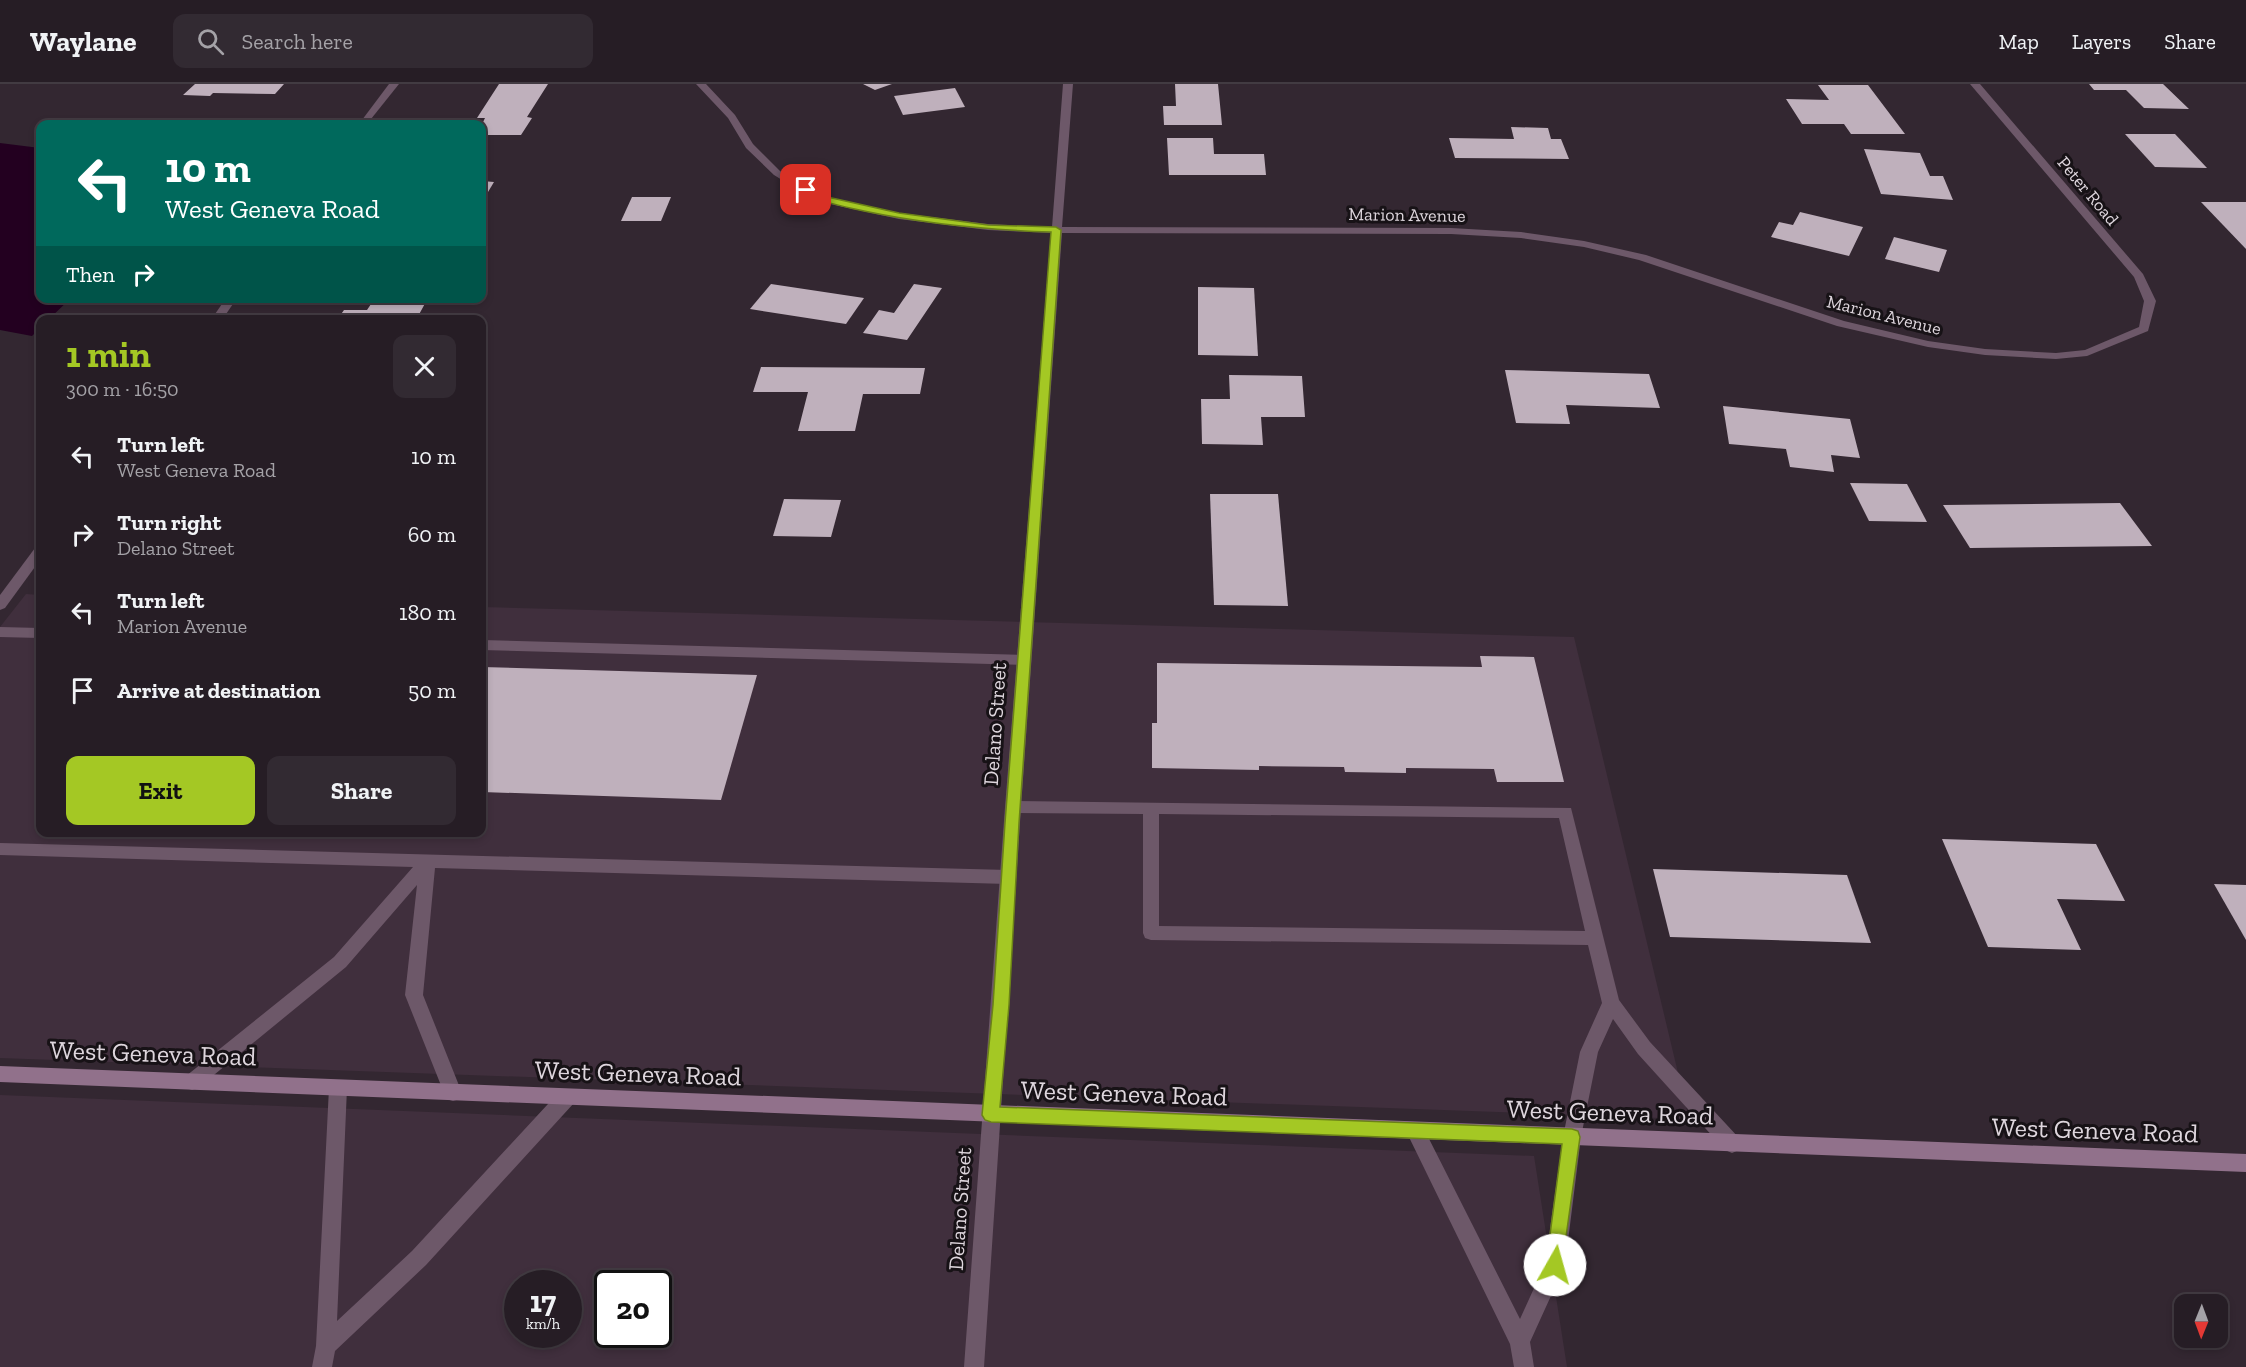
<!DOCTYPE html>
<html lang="en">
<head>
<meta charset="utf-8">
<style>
  :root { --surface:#261d25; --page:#322a32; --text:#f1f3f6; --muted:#a4a2a7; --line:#423b42; --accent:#a4c824 }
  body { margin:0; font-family:"Zilla Slab",serif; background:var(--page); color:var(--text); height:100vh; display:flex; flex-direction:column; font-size:22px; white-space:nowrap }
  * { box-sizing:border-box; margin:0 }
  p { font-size:20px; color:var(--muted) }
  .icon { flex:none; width:33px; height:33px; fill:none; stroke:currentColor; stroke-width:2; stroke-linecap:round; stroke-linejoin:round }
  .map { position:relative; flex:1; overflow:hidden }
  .sheet { position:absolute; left:36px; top:231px; width:450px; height:522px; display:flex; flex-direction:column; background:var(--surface); border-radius:12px; box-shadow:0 3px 9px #0003,0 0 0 2px var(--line) }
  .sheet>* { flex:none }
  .top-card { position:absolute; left:36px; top:36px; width:450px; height:183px; border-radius:12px; box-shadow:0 3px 9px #0003,0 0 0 2px var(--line); background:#00695c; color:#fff; overflow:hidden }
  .needle { width:39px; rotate:181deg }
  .buttons { position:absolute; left:2174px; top:1210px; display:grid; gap:12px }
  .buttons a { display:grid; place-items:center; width:54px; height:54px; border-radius:12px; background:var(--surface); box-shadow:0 3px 9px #0003,0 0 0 2px var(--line); font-size:30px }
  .speed { position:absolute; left:504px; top:1186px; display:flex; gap:12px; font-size:30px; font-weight:700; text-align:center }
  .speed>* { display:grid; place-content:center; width:78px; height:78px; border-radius:50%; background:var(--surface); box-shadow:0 3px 9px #0003,0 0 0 2px var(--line); line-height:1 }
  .speed small { font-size:15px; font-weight:400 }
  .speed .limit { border:3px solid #111; border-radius:9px; background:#fff; color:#111 }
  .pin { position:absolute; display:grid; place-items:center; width:51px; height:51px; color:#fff; margin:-26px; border-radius:12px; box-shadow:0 3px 9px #0006 }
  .me { position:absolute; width:66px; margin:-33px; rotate:7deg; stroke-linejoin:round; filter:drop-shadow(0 0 4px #0008) }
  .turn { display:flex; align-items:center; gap:21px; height:126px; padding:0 30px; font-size:27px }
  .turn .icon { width:78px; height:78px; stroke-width:2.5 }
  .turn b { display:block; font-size:42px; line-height:51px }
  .then { display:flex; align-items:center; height:57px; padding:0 30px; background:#0003; gap:12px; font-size:22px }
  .round { display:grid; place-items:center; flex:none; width:63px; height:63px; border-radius:12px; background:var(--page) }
  .headline { display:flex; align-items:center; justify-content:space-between; height:102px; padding:0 30px }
  h1 { font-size:36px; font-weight:700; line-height:45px; color:var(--accent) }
  .cta { display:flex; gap:12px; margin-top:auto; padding:12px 30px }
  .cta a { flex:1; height:69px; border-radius:12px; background:var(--accent); color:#111; font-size:24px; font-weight:700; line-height:69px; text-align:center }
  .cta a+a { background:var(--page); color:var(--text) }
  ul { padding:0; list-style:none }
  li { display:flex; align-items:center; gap:18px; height:78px; padding:0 30px }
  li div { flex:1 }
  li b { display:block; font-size:22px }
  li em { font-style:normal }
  header { display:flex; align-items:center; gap:36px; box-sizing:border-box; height:84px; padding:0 30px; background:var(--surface); border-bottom:2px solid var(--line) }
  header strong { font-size:28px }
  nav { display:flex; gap:33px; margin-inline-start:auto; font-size:21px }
  .search { width:420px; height:54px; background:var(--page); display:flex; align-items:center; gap:15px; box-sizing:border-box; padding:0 21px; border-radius:12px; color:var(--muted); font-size:22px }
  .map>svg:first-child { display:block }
  .built { fill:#402f3d; fill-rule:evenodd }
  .water { fill:#230020 }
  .building { fill:#bfb0bc }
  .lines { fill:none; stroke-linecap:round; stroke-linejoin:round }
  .lane { fill:#6d5869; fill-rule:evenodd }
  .street { fill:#6d5869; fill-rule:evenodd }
  .secondary { fill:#91718b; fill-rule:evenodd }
  .route { fill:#a4c824; stroke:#6b8217; stroke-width:1.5 }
  .labels { text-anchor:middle; stroke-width:6; stroke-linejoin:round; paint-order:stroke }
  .far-street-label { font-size:18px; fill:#ded6dd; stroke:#171216 }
  .street-label { font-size:21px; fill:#ded6dd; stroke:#171216 }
  .near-street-label { font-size:26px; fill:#ded6dd; stroke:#171216 }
</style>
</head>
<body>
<header>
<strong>Waylane</strong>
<div class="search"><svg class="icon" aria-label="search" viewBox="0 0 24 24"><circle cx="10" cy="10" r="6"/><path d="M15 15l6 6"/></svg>Search here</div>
<nav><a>Map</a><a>Layers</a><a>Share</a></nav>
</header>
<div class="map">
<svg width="2246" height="1283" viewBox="0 0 2246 1283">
  <rect width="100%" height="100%" fill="#332731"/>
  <!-- built -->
  <g class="built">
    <path d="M26,510L40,511V748H482V523L1574,553L1689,1035L0,974V543Z"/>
    <path d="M0,1011L1534,1072L1567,1283H0ZM518,1200H568V1251H518ZM608,1200H658V1251H608Z"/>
  </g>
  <!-- water -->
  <path class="water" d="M0,59L40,64V214L70,215L49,235L40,236V244L32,252L0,246Z"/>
  <!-- building -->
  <g class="building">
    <path d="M195,0H284L275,10L213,9L210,12L183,11Z"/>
    <path d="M499,0H548L527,33L532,34L521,51H482V40L485,34H477Z"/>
    <path d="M863,0H892L875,6Z"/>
    <path d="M1175,0H1218L1222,41H1164L1163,22H1176Z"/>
    <path d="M2089,0H2163L2189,25L2144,24L2126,6H2094Z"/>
    <path d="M1818,1H1868L1905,50H1851L1844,40H1802L1786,15L1829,16Z"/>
    <path d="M955,4L965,23L903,31L894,12Z"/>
    <path d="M1511,43L1548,44L1551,55H1561L1569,75L1455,74L1449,54L1514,55Z"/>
    <path d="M2125,50H2175L2207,84L2155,83Z"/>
    <path d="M1167,54H1213L1214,70H1264L1266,91H1169Z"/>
    <path d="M1864,65L1920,69L1930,92H1943L1953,116L1881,110Z"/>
    <path d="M482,97L494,98L482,118Z"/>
    <path d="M632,113H671L661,137H621Z"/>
    <path d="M2201,118H2246V165Z"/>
    <path d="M1800,128L1863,143L1849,172L1771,153L1779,138L1793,141Z"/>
    <path d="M1894,153L1947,166L1939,188L1885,175Z"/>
    <path d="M771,200L864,214L846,240L750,225Z"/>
    <path d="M914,200L942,204L907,256L863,249L879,226L894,229Z"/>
    <path d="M1198,203L1254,204L1258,272L1198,271Z"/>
    <path d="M375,214H428L416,236H337L344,226H367Z"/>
    <path d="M761,283L925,284L920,310H863L855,347H798L808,308H753Z"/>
    <path d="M1505,286L1649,290L1660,324L1566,321L1570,340L1516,339Z"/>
    <path d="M1229,291L1302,292L1305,333H1261L1263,361L1202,360L1201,315H1230Z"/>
    <path d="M1723,322L1850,335L1860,374L1831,371L1834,388L1790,383L1786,365L1729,360Z"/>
    <path d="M1850,399L1907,400L1927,438L1869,437Z"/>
    <path d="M1210,410H1278L1288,522L1214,521Z"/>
    <path d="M784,415L841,416L831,453L773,452Z"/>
    <path d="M2120,419L2152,462L1970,464L1943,421Z"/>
    <path d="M1480,572L1534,573L1564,698H1497L1494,685L1406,684V689L1345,688L1344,683L1259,682V686L1152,684V639H1157V579L1482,583Z"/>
    <path d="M482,583L757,591L721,716L482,708Z"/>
    <path d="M1942,755L2096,760L2125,817L2057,815L2081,866L1988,863Z"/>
    <path d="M1653,785L1847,791L1871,859L1670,853Z"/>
    <path d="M2214,800L2246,801V856Z"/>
  </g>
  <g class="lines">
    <!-- lane -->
    <g class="lane">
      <path d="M0,543L40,544V554L0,553Z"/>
      <path d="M482,556L1024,571L1031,576L1024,581L482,566Z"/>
      <path d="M1013,717L1571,724L1619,916L1650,958L1739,1054L1741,1060L1739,1066L1732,1069L1725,1066L1638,970L1613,935L1598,968L1581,1053L1565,1181L1530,1258L1534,1283H1514L1510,1260L1406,1047L1408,1041L1415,1038L1422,1041L1520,1235L1545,1180L1563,1053L1580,968L1602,919L1588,861L1151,856L1145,854L1143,849V730L1013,729L1007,727L1005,723L1007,719ZM1159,730L1559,734L1585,847L1159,842Z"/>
      <path d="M0,759L1008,786L1014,788L1016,793L1014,798L1008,800L435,784L423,911L462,1009L460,1015L453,1017L446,1015L444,1009L405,911L417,801L346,883L198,1004L192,1006L186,1004L183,998L186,992L334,873L413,783L0,771Z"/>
      <path d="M338,996L344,998L347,1004L337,1237L412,1167L560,1007L567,1005L574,1007L576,1013L574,1019L426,1181L335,1267L332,1283H312L316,1262L329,1004L332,998Z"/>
    </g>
    <!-- street -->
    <g class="street">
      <path d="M389,0H399L367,40H359Z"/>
      <path d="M696,0H706L735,31L753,60L780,87L823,113L899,129L988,140L1052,143L1063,0H1073L1062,143L1451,144L1521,148L1584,157L1646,171L1844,237L1928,257L1985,265L2056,269L2085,266L2139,243L2144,217L2134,193L1970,0H1980L2143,190L2156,217L2148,247L2087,272L2056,275L1985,271L1928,263L1837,242L1639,176L1584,163L1521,154L1451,150L1062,149L1021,723L984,1283H964L1005,723L1051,149L988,146L899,135L816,117L774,91L746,64L728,34Z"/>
      <path d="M226,214H237L222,236H211Z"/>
      <path d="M40,463V476L5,524L0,526V511L35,464Z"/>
    </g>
    <!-- secondary -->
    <path class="secondary" d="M0,982L2246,1070V1088L0,998Z"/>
  </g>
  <!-- route -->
  <path class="route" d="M806,103L823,112L899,129L988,141L1056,143L1061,146L1019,739L1009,921L1000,1023L1572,1045L1578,1047L1580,1053L1561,1188L1555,1190L1549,1188L1546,1181L1562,1060L991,1038L985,1036L982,1031L993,921L1005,739L1051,148C988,146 926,140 864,127C842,122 822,119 803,108L801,106Z"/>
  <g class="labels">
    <!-- far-street labels -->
    <g class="far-street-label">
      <text transform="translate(2088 107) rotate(50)" y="6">Peter Road</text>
      <text transform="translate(1407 131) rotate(1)" y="6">Marion Avenue</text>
      <text transform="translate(1884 231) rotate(14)" y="6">Marion Avenue</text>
    </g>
    <!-- street labels -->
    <g class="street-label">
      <text transform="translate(995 640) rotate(-86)" y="7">Delano Street</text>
      <text transform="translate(960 1125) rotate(-86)" y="7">Delano Street</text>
    </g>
    <!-- near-street labels -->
    <g class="near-street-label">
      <text transform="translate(153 969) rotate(2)" y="9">West Geneva Road</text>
      <text transform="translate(638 989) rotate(2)" y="9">West Geneva Road</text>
      <text transform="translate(1124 1009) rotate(2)" y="9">West Geneva Road</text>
      <text transform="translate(1610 1028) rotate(2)" y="9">West Geneva Road</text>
      <text transform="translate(2095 1046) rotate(2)" y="9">West Geneva Road</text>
    </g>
  </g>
</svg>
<div class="buttons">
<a><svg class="needle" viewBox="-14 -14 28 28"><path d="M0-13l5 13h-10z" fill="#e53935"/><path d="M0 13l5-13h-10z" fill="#a4a2a7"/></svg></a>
</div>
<div class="speed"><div>17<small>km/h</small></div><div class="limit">20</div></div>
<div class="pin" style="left:806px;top:106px;background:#d93025"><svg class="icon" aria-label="arrive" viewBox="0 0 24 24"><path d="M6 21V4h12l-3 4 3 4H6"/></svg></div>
<svg class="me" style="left:1555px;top:1181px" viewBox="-20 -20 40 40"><circle r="19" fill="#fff"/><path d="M0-13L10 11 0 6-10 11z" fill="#a4c824"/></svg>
<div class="top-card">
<div class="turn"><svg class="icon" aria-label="left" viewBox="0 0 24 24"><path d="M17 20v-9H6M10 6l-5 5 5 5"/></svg><div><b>10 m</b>West Geneva Road</div></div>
<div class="then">Then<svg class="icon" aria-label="right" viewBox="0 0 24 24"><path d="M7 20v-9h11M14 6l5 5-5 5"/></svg></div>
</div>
<section class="sheet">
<div class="headline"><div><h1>1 min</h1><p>300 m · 16:50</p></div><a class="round"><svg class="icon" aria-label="close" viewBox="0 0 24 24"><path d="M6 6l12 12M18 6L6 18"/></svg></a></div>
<ul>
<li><svg class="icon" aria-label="left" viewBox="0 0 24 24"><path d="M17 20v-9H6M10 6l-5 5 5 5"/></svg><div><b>Turn left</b><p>West Geneva Road</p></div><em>10 m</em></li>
<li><svg class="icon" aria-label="right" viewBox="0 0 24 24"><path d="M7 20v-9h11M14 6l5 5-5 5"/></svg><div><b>Turn right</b><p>Delano Street</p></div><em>60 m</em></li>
<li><svg class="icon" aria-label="left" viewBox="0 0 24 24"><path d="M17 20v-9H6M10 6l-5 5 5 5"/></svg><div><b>Turn left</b><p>Marion Avenue</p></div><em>180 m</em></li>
<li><svg class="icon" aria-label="arrive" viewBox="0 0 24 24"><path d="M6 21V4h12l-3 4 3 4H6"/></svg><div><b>Arrive at destination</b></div><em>50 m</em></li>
</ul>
<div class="cta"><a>Exit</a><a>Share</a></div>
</section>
</div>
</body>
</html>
